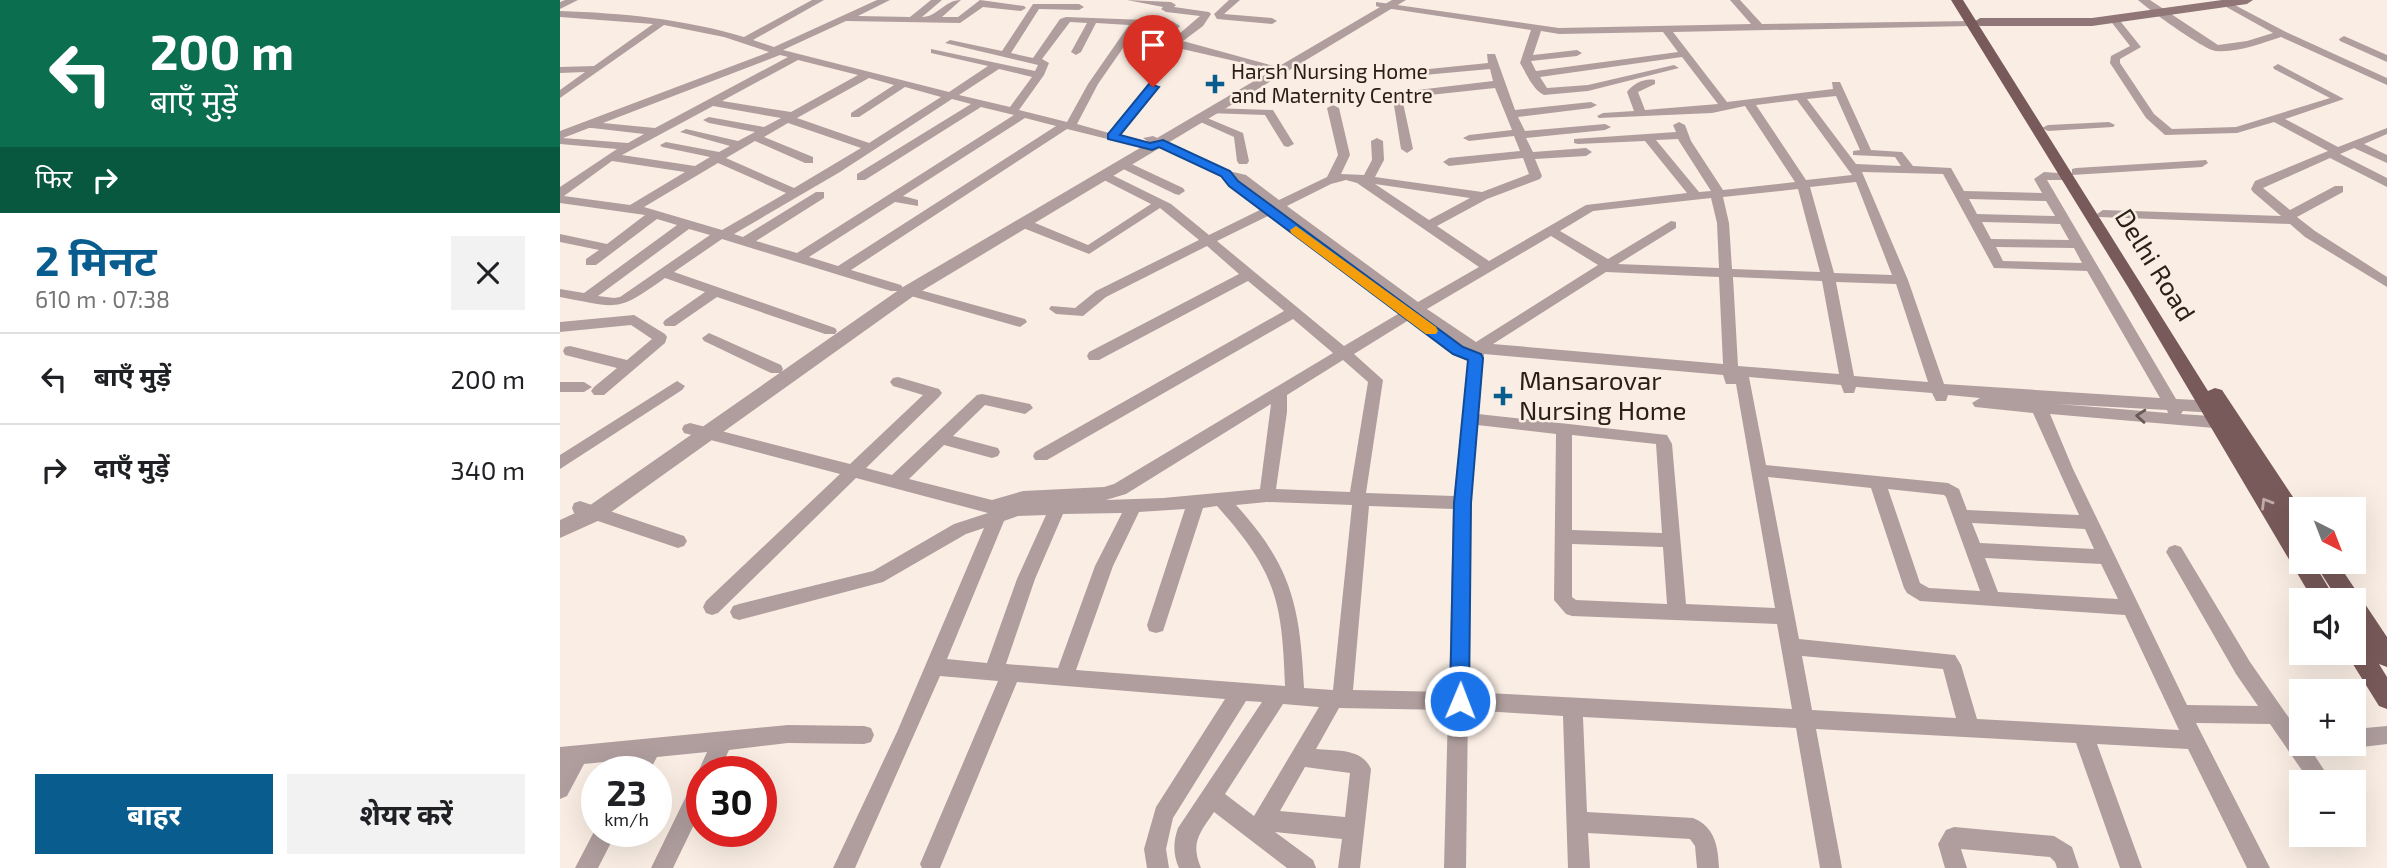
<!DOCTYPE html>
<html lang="hi">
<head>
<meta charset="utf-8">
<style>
  :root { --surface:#fff; --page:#f2f2f2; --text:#202124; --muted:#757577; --line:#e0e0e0; --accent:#085c8e }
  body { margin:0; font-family:"Exo 2","Noto Sans Devanagari",sans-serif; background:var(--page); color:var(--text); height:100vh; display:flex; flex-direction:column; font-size:26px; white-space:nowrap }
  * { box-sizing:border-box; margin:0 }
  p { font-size:23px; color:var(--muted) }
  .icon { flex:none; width:38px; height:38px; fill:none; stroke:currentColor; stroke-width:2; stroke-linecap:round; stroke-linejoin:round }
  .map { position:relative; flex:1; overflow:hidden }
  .details { display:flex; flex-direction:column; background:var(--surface); width:560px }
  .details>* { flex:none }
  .banner { background:#0b6e4f; color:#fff; overflow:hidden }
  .needle { width:46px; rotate:138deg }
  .buttons { position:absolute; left:1729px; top:497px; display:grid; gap:14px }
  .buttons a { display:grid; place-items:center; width:77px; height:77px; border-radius:0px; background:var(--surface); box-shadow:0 7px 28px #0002; font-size:35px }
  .speed { position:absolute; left:21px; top:756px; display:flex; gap:14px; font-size:35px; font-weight:700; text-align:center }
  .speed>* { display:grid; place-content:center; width:91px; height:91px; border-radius:50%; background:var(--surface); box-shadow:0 7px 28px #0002; line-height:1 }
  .speed small { font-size:18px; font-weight:400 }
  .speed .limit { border:10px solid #d22; background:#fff; color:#111 }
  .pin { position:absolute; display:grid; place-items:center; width:60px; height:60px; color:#fff; margin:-72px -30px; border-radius:50% 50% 50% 0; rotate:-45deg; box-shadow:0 0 7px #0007 }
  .pin .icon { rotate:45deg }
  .me { position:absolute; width:77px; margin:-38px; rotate:1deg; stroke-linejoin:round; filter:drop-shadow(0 0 5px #0008) }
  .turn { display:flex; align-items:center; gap:24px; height:147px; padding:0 35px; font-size:32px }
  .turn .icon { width:91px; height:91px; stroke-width:2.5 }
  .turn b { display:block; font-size:49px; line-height:60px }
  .then { display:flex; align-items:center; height:66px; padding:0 35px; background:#0003; gap:14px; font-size:26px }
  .round { display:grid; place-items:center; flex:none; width:74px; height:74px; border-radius:0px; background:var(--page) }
  .summary { display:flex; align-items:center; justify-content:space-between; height:119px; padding:0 35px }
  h1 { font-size:42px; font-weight:700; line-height:52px; color:var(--accent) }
  .action { display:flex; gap:14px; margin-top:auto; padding:14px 35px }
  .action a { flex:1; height:80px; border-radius:0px; background:var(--accent); color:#fff; font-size:28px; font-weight:700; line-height:80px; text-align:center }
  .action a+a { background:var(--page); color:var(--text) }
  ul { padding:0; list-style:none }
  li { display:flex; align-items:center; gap:21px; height:91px; padding:0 35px; border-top:2px solid var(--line) }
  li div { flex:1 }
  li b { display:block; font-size:26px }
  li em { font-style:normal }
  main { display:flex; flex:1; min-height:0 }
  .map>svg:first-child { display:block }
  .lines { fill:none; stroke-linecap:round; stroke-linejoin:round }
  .minor { fill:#b09e9e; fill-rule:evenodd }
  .tertiary { fill:#b09e9e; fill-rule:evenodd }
  .secondary { fill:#907676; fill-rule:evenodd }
  .primary { fill:#795a5a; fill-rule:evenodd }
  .oneway { stroke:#675954 }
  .oneway2 { stroke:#c0aba6 }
  .route { fill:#1a73e8; stroke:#114b97; stroke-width:2 }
  .slow { fill:#f59e0b }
  .poi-dot { fill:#085c8e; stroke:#faeee4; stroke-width:2.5 }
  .labels { text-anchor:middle; stroke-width:5; stroke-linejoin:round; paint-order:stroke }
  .far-poi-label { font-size:21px; fill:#2b2017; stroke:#faeee4; text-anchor:start }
  .street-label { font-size:26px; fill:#2b2017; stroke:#faeee4 }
  .poi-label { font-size:26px; fill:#2b2017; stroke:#faeee4; text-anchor:start }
</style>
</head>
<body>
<main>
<section class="details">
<div class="banner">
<div class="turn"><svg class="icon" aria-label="left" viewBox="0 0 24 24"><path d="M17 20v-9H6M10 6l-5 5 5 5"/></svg><div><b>200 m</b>बाएँ मुड़ें</div></div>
<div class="then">फिर<svg class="icon" aria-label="right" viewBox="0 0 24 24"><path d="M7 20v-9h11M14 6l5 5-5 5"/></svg></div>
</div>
<div class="summary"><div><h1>2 मिनट</h1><p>610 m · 07:38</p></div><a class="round"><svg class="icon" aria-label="close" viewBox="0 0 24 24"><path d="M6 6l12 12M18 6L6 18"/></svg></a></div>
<ul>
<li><svg class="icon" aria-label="left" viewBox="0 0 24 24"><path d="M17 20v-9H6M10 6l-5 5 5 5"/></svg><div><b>बाएँ मुड़ें</b></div><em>200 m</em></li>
<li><svg class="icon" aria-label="right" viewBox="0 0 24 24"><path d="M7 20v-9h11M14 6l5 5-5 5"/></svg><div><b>दाएँ मुड़ें</b></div><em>340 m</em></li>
</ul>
<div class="action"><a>बाहर</a><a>शेयर करें</a></div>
</section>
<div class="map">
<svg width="1827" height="868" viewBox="0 0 1827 868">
  <rect width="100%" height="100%" fill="#faeee4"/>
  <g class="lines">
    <!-- minor -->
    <g class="minor">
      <path d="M5,0H18L0,9V2Z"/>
      <path d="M252,0H264L193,40L214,47L317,0H330L298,16L350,17L371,0H382L362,17C378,17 384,0 401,0L382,17H398L420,0L464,6L466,8L461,11L423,7L400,23L286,21L223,50L389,92L428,66L371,53V49L475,71L478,65L385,43L390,40L442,51L473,4H519L524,7L519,10L479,9L451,53L473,58L500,19L506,17L612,21L620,26L608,39L612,40L640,16L606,12L601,9L603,7L567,0L611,2L616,5L614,7L649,12L651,14L643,26L623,41L714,66V70L600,44L597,40L609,27L579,25L538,84L517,124L549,133L589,85H597V89L559,135L590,143L583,138L593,136L669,171L686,175L719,200L767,177L778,155L767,108L773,105L779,108L790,155L781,174L804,175L812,160L811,141L817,138L823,141L824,160L815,177L922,192L969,174L963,158L889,166L883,162L889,158L960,151L954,136L909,141L903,138L909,135L952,130L935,88L842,98L853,149L847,153L841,149L832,93L933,81L930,69L853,76L848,73L849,71L928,63L927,54H935L955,110L1031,102L1037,105L1031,108L958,117L965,131L1045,124L1051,127L1045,130L966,138L973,152L1026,148L1032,152L1026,156L975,159L982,176L980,179L927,199L877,226L929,261L1026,205L1127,193L1085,141L1018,144L1014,143V139L1116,132L1113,125L1119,122L1125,125L1131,141L1163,190L1235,182L1185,106L1152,113L1039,118L1037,116L1043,113L1074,111L1067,92C1073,84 1084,78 1095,80V84L1078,92L1085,110L1158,104L1122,57L980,77L987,88L1028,85L1114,65L1119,68L1028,91L984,95C972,89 967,74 960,63L971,30L819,7L816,6V2L999,28L1191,24L1170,0H1180L1202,24L1413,21V25L1410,26L1113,32L1167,102L1273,89L1272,82H1280L1311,150L1342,152L1353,166L1391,168L1404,191L1482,193L1474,179L1484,172L1512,174V169L1516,168L1646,160L1648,163L1642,167L1512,175V180H1487L1616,399L1657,401L1665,407L1657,413L1623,411L1621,414L1666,417L1672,419L1674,423L1672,427L1666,429L1490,414L1513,469L1627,705L1698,706L1676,674L1609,557L1606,552L1609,547L1615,545L1621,547L1690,662L1741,735V744H1747L1772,782H1750L1710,724L1636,723L1710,868H1687L1628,749L1537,744L1582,868H1560L1516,743L1256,729L1282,868H1260L1236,728L1023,717L1027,812L1133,818C1155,827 1158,846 1159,868H1137L1135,846L1130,839L1028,833L1030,868H1008L1003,716L908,710L906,868H884L888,710L779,708L756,749C776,751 802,748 811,769L800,868H778L782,839L715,832L753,860L756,868H727L654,812C640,833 630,842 641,868H619C613,855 613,842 618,828L702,702L686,701L613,818L606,849L609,868H587L584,849L596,807L665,699L457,682L380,868H362L360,864L438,681L380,676L295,868H273L337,732L424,528L406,534L323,582L179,620L173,618L170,612L173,606L179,604L313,571L394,524L428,513L296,478L158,613L152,615L146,613L143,607L146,601L280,474L124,433L122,429L124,425L130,423L290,464L363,395L333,386L330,382L333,378L338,377L379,389L382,393L379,397L306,468L332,475L417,395L422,394L470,404L473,408L465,414L425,405L393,436L438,448L440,452L438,456L432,458L384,445L349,479L432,500L463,491L544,487L554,484L773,353L733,319L487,460H475L473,456L475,452L724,311L688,281L539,360H529L527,356L529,352L679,274L647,246L546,297L523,316L496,314L489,309L491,306L515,308L536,291L639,240L600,208L529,254L458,226V220H468L528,245L591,204L540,178V172L544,171L611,204L649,235L710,205L678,181L661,177L597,146L592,150L507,129L291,270L341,285L343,288L341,291H331L162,239L114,272L275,328L277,331L275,334H265L157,297L115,326H105L103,323L105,320L145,292L105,278C56,313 59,308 0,297V289L24,293L117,225L97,219L36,265H26V259L39,250L0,242V234L47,244L85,215L0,203V187L57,149L0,144V131L209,52L164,37L104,25L0,98V90L25,72L0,73V67L34,66L93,24L0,17V11C62,13 124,19 184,37ZM510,22L527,23L511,52L516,55L521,52L536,23L569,25L528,84L507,122L459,110L484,75L489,63L482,59ZM981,31L999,34L1103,32L1118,52L976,71L971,61L1017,56L1022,53L1017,50L973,55ZM220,55L228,57L95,128L43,123ZM238,60L298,75L231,112L162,101ZM439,69L472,77L450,107L399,95ZM309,78L334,85L291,113V117H299L345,87L381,97L309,143L237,118ZM1276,96L1300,150L1293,151V155L1335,157L1341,166L1296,164L1247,99ZM392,99L411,104L297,174V180H305L421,107L454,115L237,253L196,241L264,198V192H256L183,237L174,234L280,172ZM1237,100L1292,175L1246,180L1196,105ZM153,106L221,118L204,127L149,117L143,120L149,123L195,132L178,141L126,129L120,132L170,146L159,152L106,142L100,145L102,147L150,157L135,166L62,155ZM465,118L496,126L278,266L249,257L335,202L358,206V200L343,196ZM228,123L301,148L234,188L166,158L195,141L245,163H253V157L204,137ZM29,128H32L84,134L68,143L3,138ZM1118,139L1119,141L1151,191L1139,192L1096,140ZM52,161L125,172L70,205L4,196ZM158,163L226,193L162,230L84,207ZM1302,172L1383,174L1434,268L1527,271L1600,398L1384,384L1348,280ZM786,180L797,183L919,267L858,302L727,206L771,184ZM1296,182L1332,275L1274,273L1250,187ZM815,184L910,198L869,220ZM1238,189L1260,272L1172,269L1169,223L1163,197ZM1151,198L1157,223L1159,268L1058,264L1116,228V222L1111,221L1048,259L1000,231L1033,211ZM1409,199L1486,201L1495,216L1417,214ZM718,211L848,308L784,346L657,241ZM1422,222L1500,224L1509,240L1431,239ZM129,229L150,235L60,297L54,298L38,296ZM991,236L1038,265L916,342L867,309ZM1436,247L1514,248L1522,263L1443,261ZM1046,272L1159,277L1163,364L933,344ZM1173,277L1262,281L1279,374L1178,366ZM1276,282L1336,284L1368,382L1294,376ZM857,315L895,343L909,350L894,496L806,493L823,380L794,354ZM924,354L1163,375L1166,384H1176L1215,608L1126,604L1112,444L1107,435L918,414ZM783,360L808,382L790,492L716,489L727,412V395ZM1189,377L1281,385L1284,393H1294L1296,387L1372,393L1376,401H1386L1388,395L1420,398L1412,403L1415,407L1473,413L1519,515L1407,510L1399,489L1388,483L1206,465ZM711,404L700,489L603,498L546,500L566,494ZM1498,404L1607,410L1608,413ZM917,425L996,434L994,600L1006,614L1012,616L1217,624L1232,709L908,692L910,503ZM1012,435L1096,444L1102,533L1012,530ZM1208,477L1311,488L1344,588L1347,593L1360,601L1565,615L1619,730L1417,719L1401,665L1395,655L1239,639ZM1328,489L1384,495L1386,497L1420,591L1369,588L1360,583ZM707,502L792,505L773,690L744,688C740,607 732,566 676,505ZM657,506C716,572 722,600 725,686L516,670L553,566L579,512L625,509L587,625L589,631L596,633L603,631L605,625L643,508ZM809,506L893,509L889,692L793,690ZM562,513L535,566L498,668L446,664L475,579L503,514ZM486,515L457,579L427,663L387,659L444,521L458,516ZM1412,523L1525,529L1534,549L1420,543ZM1012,544L1103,547L1107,604L1016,600L1012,597ZM1425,558L1541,564L1558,599L1438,592ZM1242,656L1383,669L1396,718L1252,710ZM723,704L759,707L694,816L665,794ZM745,767L790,773L785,817L720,811Z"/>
      <path d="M669,0H680L664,14L712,18L717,21L712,24L657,19L654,14Z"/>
      <path d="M1578,0H1590L1658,45L1687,41L1713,33L1661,4L1669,2L1726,32L1827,78V85L1721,37C1702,43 1677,53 1656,51C1644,50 1588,9 1578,0Z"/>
      <path d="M1551,17H1557L1581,47L1560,59V63L1594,114L1612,129L1676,127L1770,98L1714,69L1713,67L1718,64L1784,99L1725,119L1778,147L1827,128V134L1804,144L1827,155V163L1794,148L1780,154L1827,178V187L1770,158L1703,188L1730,210L1775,186H1783V192L1737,217L1755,231L1827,277V287L1745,237L1730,224L1539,217L1537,214L1543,210L1721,216L1693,192L1691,189L1695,181L1768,151L1714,122L1677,133L1605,135L1586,118L1550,63L1551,56L1570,46L1549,19Z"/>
      <path d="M1784,36L1827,55V62L1780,41L1779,39Z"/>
      <path d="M651,108L713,110L734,144L728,147L724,146L705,115L647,113V109Z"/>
      <path d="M640,115L683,133L689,161L687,164H679L677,161L674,137L636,120V116Z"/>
      <path d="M1549,122L1555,125L1553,127L1488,131L1482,128L1488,125Z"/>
      <path d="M563,160L623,188L625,191L619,195L615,194L559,167L557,164Z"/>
      <path d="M349,287L465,319L467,322L460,327L344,294L342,291Z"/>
      <path d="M74,315L105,334L107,337L105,343L44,395H34L31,391L34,387L57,368L5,355L3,351L5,347L10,346L67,360L92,339L71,325L0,332V322Z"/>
      <path d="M149,333L221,365L223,369L221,373H211L144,341L142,338Z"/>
      <path d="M117,381L125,386L122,390L0,469V455Z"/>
      <path d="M0,382H24L32,387L24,392H0Z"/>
      <path d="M20,501L124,536L127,541L124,546L118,548L14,513L12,508L14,503Z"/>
      <path d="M228,725L304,726L311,728L314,735L311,742L304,744L228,743L169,750L159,772H142V808L113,868H91L135,778L139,776L138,772L147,752L97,757L89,772H68L74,759L24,764L7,796L0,799V747Z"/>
      <path d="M1827,726V744L1794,748L1787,745L1794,744V729Z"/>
      <path d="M37,826V831H57L38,868H15Z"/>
      <path d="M1394,827L1494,836L1512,847L1519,868H1497L1495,862L1490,857L1401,849L1407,868H1385L1378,844L1386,830Z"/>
    </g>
    <!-- tertiary -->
    <path class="tertiary" d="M832,0H846L355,295L40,520L0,538V520L26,508L343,287Z"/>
    <!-- secondary -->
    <path class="secondary" d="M1662,0H1693L1687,4L1532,26H1420L1414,22L1420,18H1532Z"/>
    <!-- primary -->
    <g class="primary">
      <path d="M1391,0H1403L1648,391L1655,388L1662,390L1741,509V534L1735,532L1741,543V562H1753L1776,600H1753L1568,287Z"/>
      <path d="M1754,562H1777L1827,637V667L1819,664L1827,677V709L1819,706L1786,653H1794V635L1802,638L1794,625V600H1778Z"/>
    </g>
  </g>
  <!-- one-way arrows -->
  <defs><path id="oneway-chevron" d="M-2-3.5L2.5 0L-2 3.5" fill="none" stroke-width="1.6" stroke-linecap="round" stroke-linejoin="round" transform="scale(1.75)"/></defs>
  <use class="oneway" href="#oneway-chevron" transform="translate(1581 416) rotate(-176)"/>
  <use class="oneway2" href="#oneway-chevron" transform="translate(1706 503) rotate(-121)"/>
  <!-- route -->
  <path class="route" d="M589,84L599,87L560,135L590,143L603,140L670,171L678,181L903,347L921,354L923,358L911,503L909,701L906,708L900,710L893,708L890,701L894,503L908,360L893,354L669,186L661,176L599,147L592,150L548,139V134Z"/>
  <!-- slow -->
  <path class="slow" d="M736,226L876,327L878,331L876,334H866L731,233L730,230Z"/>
  <!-- markers -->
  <g class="poi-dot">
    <path d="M651.5 73.5h7v7h7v7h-7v7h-7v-7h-7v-7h7z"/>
    <path d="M939.5 385.5h7v7h7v7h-7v7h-7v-7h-7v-7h7z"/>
  </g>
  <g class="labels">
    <!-- far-poi labels -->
    <g class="far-poi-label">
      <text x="671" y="79">Harsh Nursing Home<tspan x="671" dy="24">and Maternity Centre</tspan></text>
    </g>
    <!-- street labels -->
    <g class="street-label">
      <text transform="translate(1595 265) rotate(58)" y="9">Delhi Road</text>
    </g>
    <!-- poi labels -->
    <g class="poi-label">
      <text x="959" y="390">Mansarovar<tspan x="959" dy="30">Nursing Home</tspan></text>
    </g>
  </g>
</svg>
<div class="buttons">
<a><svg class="needle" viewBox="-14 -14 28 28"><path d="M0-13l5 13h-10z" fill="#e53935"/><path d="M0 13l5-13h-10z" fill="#757577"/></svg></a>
<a><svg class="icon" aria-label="sound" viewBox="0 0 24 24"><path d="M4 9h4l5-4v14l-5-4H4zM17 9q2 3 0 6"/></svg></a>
<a>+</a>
<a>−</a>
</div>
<div class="speed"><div>23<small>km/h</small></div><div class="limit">30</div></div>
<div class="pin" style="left:593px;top:87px;background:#d93025"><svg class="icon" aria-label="arrive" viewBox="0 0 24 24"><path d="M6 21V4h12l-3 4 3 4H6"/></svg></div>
<svg class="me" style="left:900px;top:701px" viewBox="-20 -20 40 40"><circle r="17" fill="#1a73e8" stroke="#fff" stroke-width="3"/><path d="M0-11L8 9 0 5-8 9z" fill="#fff"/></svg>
</div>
</main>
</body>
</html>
